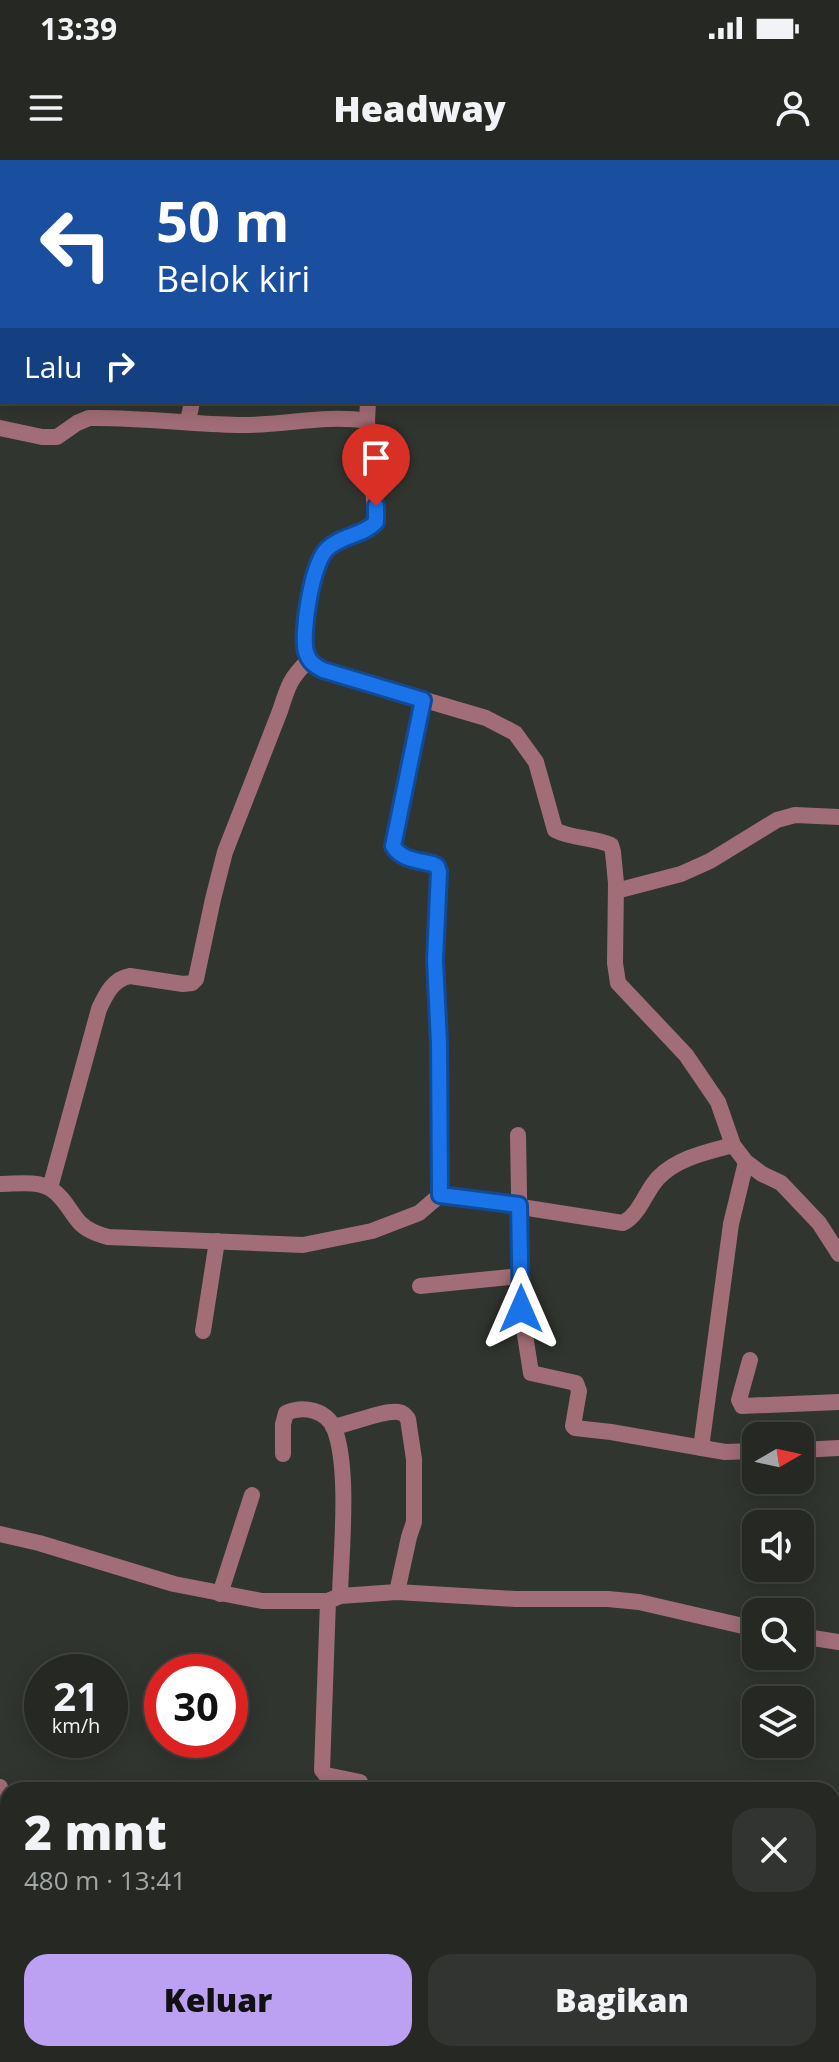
<!DOCTYPE html>
<html lang="id">
<head>
<meta charset="utf-8">
<style>
  :root { --surface:#252823; --page:#313430; --text:#f1f3f6; --muted:#a3a6a6; --line:#424441; --accent:#bca0f2 }
  body { margin:0; font-family:"Open Sans",sans-serif; background:var(--page); color:var(--text); height:100vh; display:flex; flex-direction:column; font-size:30px; white-space:nowrap }
  * { box-sizing:border-box; margin:0 }
  p { font-size:26px; color:var(--muted) }
  .icon { flex:none; width:44px; height:44px; fill:none; stroke:currentColor; stroke-width:2; stroke-linecap:round; stroke-linejoin:round }
  .map { position:relative; flex:1; overflow:hidden }
  .details { position:absolute; left:0px; top:1622px; width:840px; height:280px; display:flex; flex-direction:column; background:var(--surface); border-radius:24px 24px 0 0; box-shadow:0 4px 20px #0003,0 0 0 2px var(--line) }
  .details>* { flex:none }
  .guide { position:absolute; left:0px; top:0px; width:840px; height:244px; box-shadow:0 4px 20px #0003,0 0 0 2px var(--line); background:#1a4fa0; color:#fff; overflow:hidden }
  .needle { width:52px; rotate:81deg }
  .fabs { position:absolute; left:742px; top:1262px; display:grid; gap:16px }
  .fabs a { display:grid; place-items:center; width:72px; height:72px; border-radius:16px; background:var(--surface); box-shadow:0 4px 20px #0003,0 0 0 2px var(--line); font-size:40px }
  .speed { position:absolute; left:24px; top:1494px; display:flex; gap:16px; font-size:40px; font-weight:700; text-align:center }
  .speed>* { display:grid; place-content:center; width:104px; height:104px; border-radius:50%; background:var(--surface); box-shadow:0 4px 20px #0003,0 0 0 2px var(--line); line-height:1 }
  .speed small { font-size:20px; font-weight:400 }
  .speed .limit { border:12px solid #d22; background:#fff; color:#111 }
  .pin { position:absolute; display:grid; place-items:center; width:68px; height:68px; color:#fff; margin:-82px -34px; border-radius:50% 50% 50% 0; rotate:-45deg; box-shadow:0 0 8px #0007 }
  .pin .icon { rotate:45deg }
  .me { position:absolute; width:88px; margin:-44px; rotate:0deg; stroke-linejoin:round; filter:drop-shadow(0 0 6px #0008) }
  .turn { display:flex; align-items:center; gap:28px; height:168px; padding:0 24px; font-size:36px }
  .turn .icon { width:104px; height:104px; stroke-width:2.5 }
  .turn b { display:block; font-size:56px; line-height:68px }
  .then { display:flex; align-items:center; height:76px; padding:0 24px; background:#0003; gap:16px; font-size:30px }
  .round { display:grid; place-items:center; flex:none; width:84px; height:84px; border-radius:24px; background:var(--page) }
  .overview { display:flex; align-items:center; justify-content:space-between; height:136px; padding:0 24px }
  h1 { font-size:48px; font-weight:800; line-height:60px }
  .primary-button { display:flex; gap:16px; margin-top:auto; padding:16px 24px }
  .primary-button a { flex:1; height:92px; border-radius:24px; background:var(--accent); color:#111; font-size:32px; font-weight:800; line-height:92px; text-align:center }
  .primary-button a+a { background:var(--page); color:var(--text) }
  .status { display:flex; justify-content:space-between; align-items:center; height:56px; padding:0 40px; background:var(--surface); direction:ltr }
  .status svg { height:22px; fill:currentColor }
  header { display:flex; justify-content:space-between; align-items:center; height:104px; padding:0 24px; background:var(--surface); font-size:36px; font-weight:800 }
  .map>svg:first-child { display:block }
  .lines { fill:none; stroke-linecap:round; stroke-linejoin:round }
  .minor { stroke:#a16d76; stroke-width:16 }
  .tertiary { stroke:#a16d76; stroke-width:16 }
  .route-casing { stroke:#114b97; stroke-width:20 }
  .route { stroke:#1a73e8; stroke-width:14 }
</style>
</head>
<body>
<div class="status"><b>13:39</b><svg viewBox="0 0 49 12"><path d="M0 12V9h3v3zM5 12V6h3v6zM10 12V3h3v9zM15 12V0h3v12zM26 1h20v11H26zM47 4h2v5h-2z"/></svg></div>
<header><svg class="icon" aria-label="menu" viewBox="0 0 24 24"><path d="M4 6h16M4 12h16M4 18h16"/></svg>Headway<svg class="icon" aria-label="person" viewBox="0 0 24 24"><circle cx="12" cy="8" r="4"/><path d="M4 21q1-7 8-7t8 7"/></svg></header>
<div class="map">
<svg width="839" height="1902" viewBox="0 0 839 1902">
  <rect width="100%" height="100%" fill="#31352f"/>
  <g class="lines">
    <!-- minor -->
    <g class="minor">
      <path d="M395,2L396,0"/>
      <path d="M838,103H839"/>
      <path d="M188,261L192,242"/>
      <path d="M367,261L368,242"/>
      <path d="M0,268L42,277H57L77,263L89,258C139,257 188,264 238,265C281,266 325,254 367,261L376,362C363,376 340,375 327,389C312,403 301,472 306,492C309,502 315,505 323,510L486,558L515,573L536,602L555,670C572,679 593,677 611,685L613,692L616,723L615,803L618,823L686,895L718,942L733,985L746,1002L762,1014L781,1023L819,1063L839,1094"/>
      <path d="M423,540L393,686C401,700 418,700 433,704L437,706L439,712L435,800L439,883L440,1035"/>
      <path d="M616,731L681,714L710,701L777,660L795,655L839,657"/>
      <path d="M518,975L521,1149L531,1213L576,1223L579,1231L573,1266L575,1268L611,1272L725,1292L756,1291"/>
      <path d="M0,1024C16,1024 37,1020 51,1029C65,1038 69,1051 80,1063C88,1071 98,1074 108,1077L303,1085L372,1071L419,1053L440,1035H446L623,1063C640,1054 645,1032 658,1018C677,998 707,992 733,985"/>
      <path d="M50,1028L99,849C106,834 113,819 130,816L183,824L192,823L196,819L213,739L225,692L280,551C288,526 290,518 309,500"/>
      <path d="M420,1126L520,1116"/>
      <path d="M203,1171L217,1081"/>
      <path d="M750,1200L739,1240L742,1246L839,1242"/>
      <path d="M333,1267C350,1264 384,1250 398,1252C404,1253 405,1255 408,1259L414,1299V1362L409,1377L397,1432"/>
      <path d="M701,1288L731,1064L746,1002"/>
      <path d="M800,1290L839,1288"/>
      <path d="M283,1294V1264L286,1253C303,1245 326,1250 334,1268C350,1308 341,1392 340,1436"/>
      <path d="M0,1374L39,1383L174,1424L262,1441H328L340,1436L397,1432L516,1439H608L639,1442L756,1469"/>
      <path d="M220,1434L252,1335"/>
      <path d="M328,1441L322,1610L326,1615L360,1622L363,1630"/>
      <path d="M800,1476L839,1482"/>
      <path d="M832,1821H839"/>
      <path d="M380,1894L381,1902"/>
      <path d="M476,1894L477,1902"/>
      <path d="M564,1902L587,1894"/>
    </g>
    <!-- tertiary -->
    <g class="tertiary">
      <path d="M0,1627L8,1657"/>
      <path d="M78,1894L80,1902"/>
    </g>
  </g>
  <g class="lines">
    <!-- route casing -->
    <g class="route-casing">
      <path id="route" d="M376,346V362C363,376 341,375 327,389C312,403 301,473 306,492C309,502 315,506 323,510L423,540L393,686C401,700 418,700 433,704L437,706L439,712L435,800L439,883L440,1035L519,1045L521,1149"/>
    </g>
    <!-- route -->
    <use href="#route" class="route"/>
  </g>
</svg>
<div class="fabs">
<a><svg class="needle" viewBox="-14 -14 28 28"><path d="M0-13l5 13h-10z" fill="#e53935"/><path d="M0 13l5-13h-10z" fill="#a3a6a6"/></svg></a>
<a><svg class="icon" aria-label="sound" viewBox="0 0 24 24"><path d="M4 9h4l5-4v14l-5-4H4zM17 9q2 3 0 6"/></svg></a>
<a><svg class="icon" aria-label="search" viewBox="0 0 24 24"><circle cx="10" cy="10" r="6"/><path d="M15 15l6 6"/></svg></a>
<a><svg class="icon" aria-label="layers" viewBox="0 0 24 24"><path d="M12 4l9 5-9 5-9-5zM3 14l9 5 9-5"/></svg></a>
</div>
<div class="speed"><div>21<small>km/h</small></div><div class="limit">30</div></div>
<div class="pin" style="left:376px;top:346px;background:#d93025"><svg class="icon" aria-label="arrive" viewBox="0 0 24 24"><path d="M6 21V4h12l-3 4 3 4H6"/></svg></div>
<svg class="me" style="left:521px;top:1149px" viewBox="-20 -20 40 40"><path d="M0-17L14 15 0 8-14 15z" fill="#1a73e8" stroke="#fff" stroke-width="4"/></svg>
<div class="guide">
<div class="turn"><svg class="icon" aria-label="left" viewBox="0 0 24 24"><path d="M17 20v-9H6M10 6l-5 5 5 5"/></svg><div><b>50 m</b>Belok kiri</div></div>
<div class="then">Lalu<svg class="icon" aria-label="right" viewBox="0 0 24 24"><path d="M7 20v-9h11M14 6l5 5-5 5"/></svg></div>
</div>
<section class="details">
<div class="overview"><div><h1>2 mnt</h1><p>480 m · 13:41</p></div><a class="round"><svg class="icon" aria-label="close" viewBox="0 0 24 24"><path d="M6 6l12 12M18 6L6 18"/></svg></a></div>
<div class="primary-button"><a>Keluar</a><a>Bagikan</a></div>
</section>
</div>
</body>
</html>
